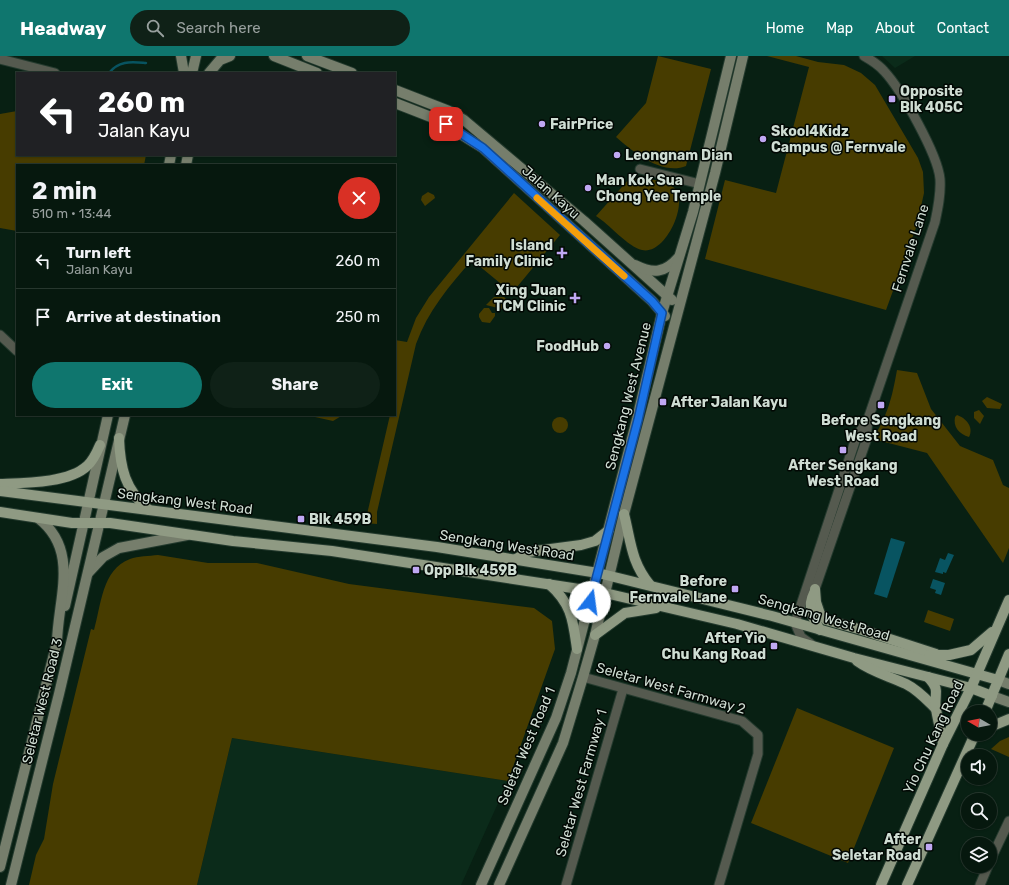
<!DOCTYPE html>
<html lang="en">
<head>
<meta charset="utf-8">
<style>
  :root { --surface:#06180e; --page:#0f2117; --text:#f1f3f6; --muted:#98a09e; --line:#27372e; --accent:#0f766e }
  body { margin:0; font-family:Rubik,sans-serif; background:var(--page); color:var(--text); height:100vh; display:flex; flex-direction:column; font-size:15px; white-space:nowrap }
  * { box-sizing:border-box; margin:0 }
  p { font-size:13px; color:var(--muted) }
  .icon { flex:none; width:22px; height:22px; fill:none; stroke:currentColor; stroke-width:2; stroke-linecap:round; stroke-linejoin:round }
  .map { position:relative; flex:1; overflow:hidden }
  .panel { position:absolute; left:16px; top:108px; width:380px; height:252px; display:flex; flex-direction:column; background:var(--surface); border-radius:0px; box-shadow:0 1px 3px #0004,0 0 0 1px var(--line) }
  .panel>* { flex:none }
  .hud { position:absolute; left:16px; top:16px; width:380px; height:84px; border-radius:0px; box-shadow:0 1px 3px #0004,0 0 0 1px var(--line); background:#202124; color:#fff; overflow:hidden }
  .needle { width:26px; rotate:279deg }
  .buttons { position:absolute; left:961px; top:649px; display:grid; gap:8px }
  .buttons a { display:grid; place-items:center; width:36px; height:36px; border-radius:50%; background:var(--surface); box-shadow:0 1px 3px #0004,0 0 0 1px var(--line); font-size:20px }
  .pin { position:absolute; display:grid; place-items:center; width:34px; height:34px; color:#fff; margin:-17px; border-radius:8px; box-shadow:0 2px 6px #0006 }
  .me { position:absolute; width:44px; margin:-22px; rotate:15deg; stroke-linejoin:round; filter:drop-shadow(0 0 3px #0008) }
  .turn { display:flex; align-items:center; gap:14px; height:84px; padding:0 16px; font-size:18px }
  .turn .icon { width:52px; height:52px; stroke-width:2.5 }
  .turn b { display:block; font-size:28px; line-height:34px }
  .round { display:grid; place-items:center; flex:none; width:42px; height:42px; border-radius:21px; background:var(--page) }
  .summary { display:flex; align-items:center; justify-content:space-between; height:68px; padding:0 16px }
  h1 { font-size:24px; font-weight:700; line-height:30px }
  .action { display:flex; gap:8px; margin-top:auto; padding:8px 16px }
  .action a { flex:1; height:46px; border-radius:24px; background:var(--accent); color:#fff; font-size:16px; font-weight:700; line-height:46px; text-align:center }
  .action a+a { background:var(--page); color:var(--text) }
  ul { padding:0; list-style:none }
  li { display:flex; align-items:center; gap:12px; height:56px; padding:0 16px; border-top:1px solid var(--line) }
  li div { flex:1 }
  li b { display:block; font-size:15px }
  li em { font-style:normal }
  header { display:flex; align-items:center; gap:24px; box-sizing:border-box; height:56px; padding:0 20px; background:var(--accent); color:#fff }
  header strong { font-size:19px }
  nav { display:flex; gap:22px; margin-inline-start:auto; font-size:14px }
  .search { width:280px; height:36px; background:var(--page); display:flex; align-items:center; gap:10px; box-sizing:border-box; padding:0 14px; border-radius:22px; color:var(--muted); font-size:15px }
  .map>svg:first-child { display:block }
  .built { fill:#0b2b1a }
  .green { fill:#473c00 }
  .water { fill:#085461 }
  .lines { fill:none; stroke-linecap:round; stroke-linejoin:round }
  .stream { stroke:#085461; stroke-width:2.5 }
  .street-casing { stroke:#243a2e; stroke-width:11 }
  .secondary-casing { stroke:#243a2e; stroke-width:12 }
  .primary-casing { stroke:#243a2e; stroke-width:12 }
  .street { stroke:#555a4f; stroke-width:9 }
  .secondary { stroke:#767e6c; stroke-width:10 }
  .primary { stroke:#8f9a83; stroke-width:10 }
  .route-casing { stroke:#114b97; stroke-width:10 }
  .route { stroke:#1a73e8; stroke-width:7 }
  .slow { stroke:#f59e0b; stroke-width:7 }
  .poi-dot { fill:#c0a8f3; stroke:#020804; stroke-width:1.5 }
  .labels { text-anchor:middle; stroke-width:3; stroke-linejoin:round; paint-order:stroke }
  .poi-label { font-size:14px; font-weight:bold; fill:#cfddd3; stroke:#020804; text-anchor:start }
  .street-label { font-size:14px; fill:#cfddd3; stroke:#020804 }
</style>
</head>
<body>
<header>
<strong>Headway</strong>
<div class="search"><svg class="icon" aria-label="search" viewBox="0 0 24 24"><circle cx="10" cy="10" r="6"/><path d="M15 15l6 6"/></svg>Search here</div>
<nav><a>Home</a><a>Map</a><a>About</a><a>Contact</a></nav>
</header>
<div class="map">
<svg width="1009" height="829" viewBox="0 0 1009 829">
  <rect width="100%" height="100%" fill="#082013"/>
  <!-- built -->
  <g class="built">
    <path d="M882,0H915L895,12Z"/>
    <path d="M232,682L508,725L461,829H197Z"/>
  </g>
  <!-- green -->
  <g class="green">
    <path d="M658,0L711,13L686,110C662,120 632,95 616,81L646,47Z"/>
    <path d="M767,0H796L818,6L844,9L861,17L875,29L918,102L923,116L924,137L917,169L886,254L705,203L725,124L776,137L809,11Z"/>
    <path d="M17,55V99H146L144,109H17V175L0,172V58Z"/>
    <path d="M629,123C635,124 637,123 643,123C651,122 666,127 673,131C691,143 666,200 642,194C628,191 609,168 596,160Z"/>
    <path d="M428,136L434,139L435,142L425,150L421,144L422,140Z"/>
    <path d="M514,137L560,179L512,237L472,204C449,230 428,255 416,288L377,456V468L365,467L390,359H395V284L407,286L416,262L429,241Z"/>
    <path d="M494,241H504L506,243L505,249L500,254L498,252L486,249Z"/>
    <path d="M484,252H489L492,257H495V260L490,267L482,266L479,261V258Z"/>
    <path d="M897,314L917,317L931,353L960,390L993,404L1003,429L1009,432V492L1003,507L927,397L873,383C888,358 892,342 897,314Z"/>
    <path d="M987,341L1002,348L1000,353L987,352L982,345Z"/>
    <path d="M979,354L984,360L980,368L974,362V356Z"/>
    <path d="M306,359H343L333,365Z"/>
    <path d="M957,359C966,362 974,371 969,381C959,378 953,371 955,361Z"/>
    <circle cx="560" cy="369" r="8"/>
    <path d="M158,499L208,507H257L349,528L534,552L552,565L555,593L508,725L232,682L197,829H29L36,799L44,783L53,728L91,573L94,574C101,550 102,513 130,503C138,500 149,500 158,499Z"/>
    <path d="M928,554L954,563L950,575L924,566Z"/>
    <path d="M797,652L894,692L848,807L751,767Z"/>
    <path d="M1009,681V701L991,693L1000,685Z"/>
  </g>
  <!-- water -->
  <g class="water">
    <path d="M891,482L905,486L887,542L874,538Z"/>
    <path d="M948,497L954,499L946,517L943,516V518L935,516L940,502L945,504Z"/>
    <path d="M933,523L945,527L941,539L935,537L936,534L930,532Z"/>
  </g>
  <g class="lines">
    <!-- stream -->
    <path class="stream" d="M109,17C119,4 132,6 146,7"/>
    <!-- street casing -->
    <g class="street-casing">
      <g id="street">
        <path d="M0,3L55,17"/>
        <path d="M640,113L700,128"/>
        <path d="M0,279L17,295"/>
        <path d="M815,533L866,385L868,363L935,166C938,152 941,138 940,123C938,99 901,33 884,15C879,9 871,4 864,0"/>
        <path d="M811,588L801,581L795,567L856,382L866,366"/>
        <path d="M583,621L742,665L758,679V698L719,829"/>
        <path d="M990,805L1009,765"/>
        <path d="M566,829L623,633"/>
        <path d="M980,829L988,810"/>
      </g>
    </g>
    <!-- secondary casing -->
    <g class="secondary-casing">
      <g id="secondary">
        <path d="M181,0L184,17"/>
        <path d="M274,0L317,17"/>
        <path d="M307,0L352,17"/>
        <path d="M192,17L196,0"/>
        <path d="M209,17L220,4L230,0"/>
        <path d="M395,34L449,55L464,64L584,165L672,244"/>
        <path d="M395,47L436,63L483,92L652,245L665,260"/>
        <path d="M169,109L171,99"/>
        <path d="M186,109L188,99"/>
        <path d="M635,209C653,218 665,217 678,202"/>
        <path d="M88,517L103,501L119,492L187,479"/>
        <path d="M65,550L108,359"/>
        <path d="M998,624L1009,628"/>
        <path d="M992,640L1009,646"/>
        <path d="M0,811L57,586C58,542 80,494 38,462"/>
        <path d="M11,829L59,638L125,359"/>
        <path d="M481,829L556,662L571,617L637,363L662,257L693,156L731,0"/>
        <path d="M499,829L563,687L583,621L595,579L624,458L715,117L743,0"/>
      </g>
    </g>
    <!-- primary casing -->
    <g class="primary-casing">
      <g id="primary">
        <path d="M119,382C120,412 125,434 149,454"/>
        <path d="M0,428C25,427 69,427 87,410C93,405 97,396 100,389"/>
        <path d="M0,435L437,491L598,517L772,560L998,624"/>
        <path d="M0,456L72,467H110L233,485L332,495L605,537L737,568L854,602L971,632L992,640"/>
        <path d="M624,458C631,486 631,506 650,529"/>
        <path d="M514,504L528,496L581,489L595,485L609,474"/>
        <path d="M549,528C572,548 573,565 577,593"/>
        <path d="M815,533L816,546L820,558L826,564L862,574L936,598"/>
        <path d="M814,537C807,551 812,561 820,574"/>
        <path d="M595,579L625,557L656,552"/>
        <path d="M929,599H949L971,594L992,576"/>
        <path d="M857,605C872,616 889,620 906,628C918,634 926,643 935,652"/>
        <path d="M928,621C942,636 933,638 936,653C938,665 941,676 943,688"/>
        <path d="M985,656L1009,598"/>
        <path d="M990,671L1009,663"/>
        <path d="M881,829L943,688L971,632L1009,544"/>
        <path d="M907,829L975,678"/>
      </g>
    </g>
    <!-- street -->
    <use href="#street" class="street"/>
    <!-- secondary -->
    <use href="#secondary" class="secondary"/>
    <!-- primary -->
    <use href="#primary" class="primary"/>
  </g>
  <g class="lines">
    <!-- route casing -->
    <g class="route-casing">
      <path id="route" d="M446,68L483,92L652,245L662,257L638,364L590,546"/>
    </g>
    <!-- route -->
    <use href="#route" class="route"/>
    <!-- slow -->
    <path class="slow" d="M537,142L624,220"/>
  </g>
  <!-- markers -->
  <g class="poi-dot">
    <rect x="888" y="39" width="8" height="8" rx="2"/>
    <circle cx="542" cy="68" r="4"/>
    <circle cx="763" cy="83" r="4"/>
    <circle cx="617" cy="99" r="4"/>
    <circle cx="588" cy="132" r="4"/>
    <path d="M560 191h4v4h4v4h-4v4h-4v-4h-4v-4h4z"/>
    <path d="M573 236h4v4h4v4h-4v4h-4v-4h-4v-4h4z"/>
    <circle cx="607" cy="290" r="4"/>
    <rect x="659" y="342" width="8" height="8" rx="2"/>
    <rect x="877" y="345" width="8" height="8" rx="2"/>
    <rect x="839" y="390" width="8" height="8" rx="2"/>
    <rect x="297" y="459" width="8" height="8" rx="2"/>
    <rect x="412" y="510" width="8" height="8" rx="2"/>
    <rect x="731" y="529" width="8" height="8" rx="2"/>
    <rect x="770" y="586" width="8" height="8" rx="2"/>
    <rect x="925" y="787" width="8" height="8" rx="2"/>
  </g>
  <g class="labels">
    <!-- poi labels -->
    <g class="poi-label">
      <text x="900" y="40">Opposite<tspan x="900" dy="16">Blk 405C</tspan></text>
      <text x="550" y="73">FairPrice</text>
      <text x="771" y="80">Skool4Kidz<tspan x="771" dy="16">Campus @ Fernvale</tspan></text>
      <text x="625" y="104">Leongnam Dian</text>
      <text x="596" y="129">Man Kok Sua<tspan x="596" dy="16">Chong Yee Temple</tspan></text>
      <text x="553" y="194" text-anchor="end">Island<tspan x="553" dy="16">Family Clinic</tspan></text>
      <text x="566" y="239" text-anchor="end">Xing Juan<tspan x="566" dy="16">TCM Clinic</tspan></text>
      <text x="599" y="295" text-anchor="end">FoodHub</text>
      <text x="671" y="351">After Jalan Kayu</text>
      <text x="881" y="369" text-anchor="middle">Before Sengkang<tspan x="881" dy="16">West Road</tspan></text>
      <text x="843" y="414" text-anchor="middle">After Sengkang<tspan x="843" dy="16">West Road</tspan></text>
      <text x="309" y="468">Blk 459B</text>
      <text x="424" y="519">Opp Blk 459B</text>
      <text x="727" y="530" text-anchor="end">Before<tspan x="727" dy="16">Fernvale Lane</tspan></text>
      <text x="766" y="587" text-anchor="end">After Yio<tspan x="766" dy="16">Chu Kang Road</tspan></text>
      <text x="921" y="788" text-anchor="end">After<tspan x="921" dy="16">Seletar Road</tspan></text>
    </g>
    <!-- street labels -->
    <g class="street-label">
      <text transform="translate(551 136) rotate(42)" y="5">Jalan Kayu</text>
      <text transform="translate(910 192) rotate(-72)" y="5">Fernvale Lane</text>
      <text transform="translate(628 340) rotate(-76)" y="5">Sengkang West Avenue</text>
      <text transform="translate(185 445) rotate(7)" y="5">Sengkang West Road</text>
      <text transform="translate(507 489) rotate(9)" y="5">Sengkang West Road</text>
      <text transform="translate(824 561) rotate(16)" y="5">Sengkang West Road</text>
      <text transform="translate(671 632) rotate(16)" y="5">Seletar West Farmway 2</text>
      <text transform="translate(42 645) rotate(-76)" y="5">Seletar West Road 3</text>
      <text transform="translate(933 681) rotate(-65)" y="5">Yio Chu Kang Road</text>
      <text transform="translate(526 690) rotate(-67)" y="5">Seletar West Road 1</text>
      <text transform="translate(581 727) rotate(-74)" y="5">Seletar West Farmway 1</text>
    </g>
  </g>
</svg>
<div class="buttons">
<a><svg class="needle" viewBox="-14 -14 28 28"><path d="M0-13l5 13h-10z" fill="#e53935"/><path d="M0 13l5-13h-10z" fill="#98a09e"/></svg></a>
<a><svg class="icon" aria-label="sound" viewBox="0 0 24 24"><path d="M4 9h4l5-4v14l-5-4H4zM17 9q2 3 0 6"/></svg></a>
<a><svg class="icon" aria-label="search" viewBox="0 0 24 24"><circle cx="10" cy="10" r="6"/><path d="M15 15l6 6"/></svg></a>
<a><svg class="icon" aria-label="layers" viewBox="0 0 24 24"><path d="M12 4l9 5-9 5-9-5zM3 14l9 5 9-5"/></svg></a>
</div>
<div class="pin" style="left:446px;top:68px;background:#d93025"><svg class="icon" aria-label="arrive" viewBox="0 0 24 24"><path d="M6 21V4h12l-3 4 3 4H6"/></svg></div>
<svg class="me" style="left:590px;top:546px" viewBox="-20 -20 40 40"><circle r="19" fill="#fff"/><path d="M0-13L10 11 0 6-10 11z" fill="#1a73e8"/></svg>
<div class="hud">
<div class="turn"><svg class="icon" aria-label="left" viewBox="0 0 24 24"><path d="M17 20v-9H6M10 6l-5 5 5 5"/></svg><div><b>260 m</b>Jalan Kayu</div></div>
</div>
<section class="panel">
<div class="summary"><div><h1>2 min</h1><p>510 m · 13:44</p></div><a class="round" style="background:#d93025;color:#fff"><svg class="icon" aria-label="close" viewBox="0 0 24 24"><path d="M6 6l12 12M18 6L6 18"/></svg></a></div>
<ul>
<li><svg class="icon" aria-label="left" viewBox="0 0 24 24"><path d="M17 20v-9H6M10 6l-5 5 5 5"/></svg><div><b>Turn left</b><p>Jalan Kayu</p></div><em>260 m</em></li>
<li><svg class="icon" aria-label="arrive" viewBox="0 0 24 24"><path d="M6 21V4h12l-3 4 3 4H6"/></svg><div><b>Arrive at destination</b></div><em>250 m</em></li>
</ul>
<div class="action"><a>Exit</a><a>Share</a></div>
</section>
</div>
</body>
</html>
